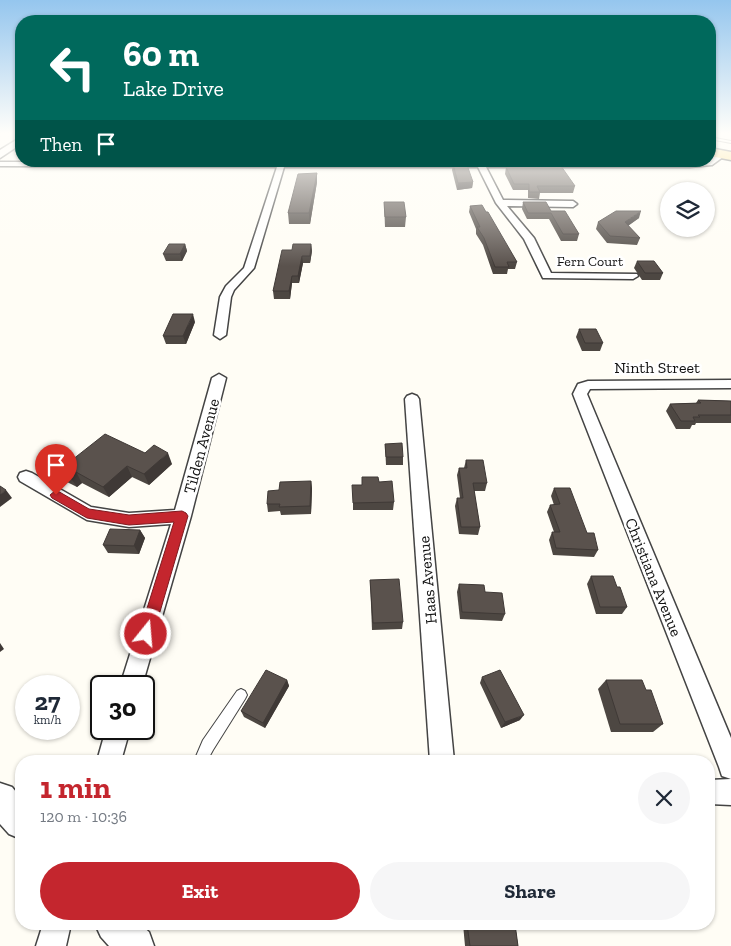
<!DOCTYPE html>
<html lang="en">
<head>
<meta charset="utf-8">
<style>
  :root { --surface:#fff; --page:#f6f6f7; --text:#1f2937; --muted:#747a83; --accent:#c4262e }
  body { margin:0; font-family:"Zilla Slab",serif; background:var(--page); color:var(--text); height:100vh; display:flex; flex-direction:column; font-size:19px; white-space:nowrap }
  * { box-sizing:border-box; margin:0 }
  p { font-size:16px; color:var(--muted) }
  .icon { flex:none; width:28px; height:28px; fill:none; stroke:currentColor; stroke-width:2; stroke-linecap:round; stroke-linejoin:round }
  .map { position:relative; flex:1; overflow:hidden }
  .side { position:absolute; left:15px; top:755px; width:700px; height:175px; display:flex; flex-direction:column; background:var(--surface); border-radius:20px; box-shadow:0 1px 4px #0004 }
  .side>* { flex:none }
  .top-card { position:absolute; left:15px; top:15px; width:701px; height:152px; border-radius:20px; box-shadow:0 1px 4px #0004; background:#00695c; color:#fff; overflow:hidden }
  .buttons { position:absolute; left:660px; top:182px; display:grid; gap:10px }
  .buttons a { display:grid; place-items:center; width:55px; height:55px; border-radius:50%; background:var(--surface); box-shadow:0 1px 4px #0004; font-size:25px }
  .speed { position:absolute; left:15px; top:675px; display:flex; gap:10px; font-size:25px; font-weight:700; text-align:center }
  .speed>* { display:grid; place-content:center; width:65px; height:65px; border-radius:50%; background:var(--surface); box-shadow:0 1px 4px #0004; line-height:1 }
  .speed small { font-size:12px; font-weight:400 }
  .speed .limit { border:2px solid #111; border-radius:8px; background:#fff; color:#111 }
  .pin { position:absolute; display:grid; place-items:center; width:42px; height:42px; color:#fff; margin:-51px -21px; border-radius:50% 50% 50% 0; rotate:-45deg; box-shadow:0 0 5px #0007 }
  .pin .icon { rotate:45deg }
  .me { position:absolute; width:55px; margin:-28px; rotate:17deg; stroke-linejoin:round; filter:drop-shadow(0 0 4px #0008) }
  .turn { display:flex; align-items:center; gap:18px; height:105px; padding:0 25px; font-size:22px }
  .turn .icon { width:65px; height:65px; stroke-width:2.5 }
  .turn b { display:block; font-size:35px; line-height:42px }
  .then { display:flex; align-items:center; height:48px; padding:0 25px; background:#0003; gap:10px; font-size:19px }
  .round { display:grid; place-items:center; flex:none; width:52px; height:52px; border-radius:26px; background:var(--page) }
  .headline { display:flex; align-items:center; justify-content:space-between; height:85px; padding:0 25px }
  h1 { font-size:30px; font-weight:700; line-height:38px; color:var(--accent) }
  .cta { display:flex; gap:10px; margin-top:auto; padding:10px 25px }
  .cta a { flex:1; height:58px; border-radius:30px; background:var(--accent); color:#fff; font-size:20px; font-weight:700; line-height:58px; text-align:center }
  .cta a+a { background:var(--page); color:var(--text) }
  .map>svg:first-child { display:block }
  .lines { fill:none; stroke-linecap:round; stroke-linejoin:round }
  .service-casing { stroke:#444; stroke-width:2 }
  .minor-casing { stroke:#444; stroke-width:3 }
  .tertiary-casing { stroke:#444; stroke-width:3 }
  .primary-casing { stroke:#222; stroke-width:3 }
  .service { fill:#fff; fill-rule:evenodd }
  .minor { fill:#fff; fill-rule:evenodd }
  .tertiary { fill:#fff; fill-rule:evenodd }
  .primary { fill:#f9d66b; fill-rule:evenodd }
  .wall { fill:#4d4742 }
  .shaded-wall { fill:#3f3936 }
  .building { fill:#5a524d; stroke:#3f3936 }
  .route { fill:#c4262e; stroke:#7f191e }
  .labels { text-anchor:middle; stroke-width:5; stroke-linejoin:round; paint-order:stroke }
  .far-street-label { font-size:14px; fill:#111; stroke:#fff }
  .street-label { font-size:16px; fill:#111; stroke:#fff }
</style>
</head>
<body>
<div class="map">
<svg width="731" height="946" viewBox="0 0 731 946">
  <rect width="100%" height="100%" fill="#fffdf5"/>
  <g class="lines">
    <!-- service casing -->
    <g class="service-casing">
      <g id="service">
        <path d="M710,137L731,141V143L710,139Z"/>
        <path d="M241,689L245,691L247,695L245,699L213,750L207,761H194L203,740L237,691Z"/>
      </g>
    </g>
    <!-- minor casing -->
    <g class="minor-casing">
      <g id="minor">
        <path d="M720,152L727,154L712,165L690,167H486L503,200L573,201L577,204L573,207L507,206L534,238L551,273L637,274L638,276L633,279L543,278L524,239L496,203L478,167H284L254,268L234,290L231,297L226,335L220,339L214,335L220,297L226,286L244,268L277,167L0,166V162L690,163L710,161V159Z"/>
        <path d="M219,374L226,378L191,516L142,686H120L171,524L129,527L87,520L20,481L18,477L20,473L26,471L32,473L91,507L129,513L175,510L212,378Z"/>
        <path d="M731,380V388L590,389L587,394L731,738V779L722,776L719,767L573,394L578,384L588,381Z"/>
        <path d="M412,394L417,396L419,399L454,761H430L405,399L407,396Z"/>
        <path d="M106,729H130L121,761H97Z"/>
        <path d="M731,779V805L709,804V780Z"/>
        <path d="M43,924H71L66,946H36Z"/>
      </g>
    </g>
    <!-- tertiary casing -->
    <g class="tertiary-casing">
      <g id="tertiary">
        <path d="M21,137V144L0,158V150Z"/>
        <path d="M0,783L12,787L21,798V839L9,834L0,824Z"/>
        <path d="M95,924H140L149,932L154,946H109L101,937Z"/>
      </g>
    </g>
    <!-- primary casing -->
    <g class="primary-casing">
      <path id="primary" d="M710,148L731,152V160L710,156Z"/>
    </g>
    <!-- service -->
    <use href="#service" class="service"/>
    <!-- minor -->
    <use href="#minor" class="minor"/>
    <!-- tertiary -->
    <use href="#tertiary" class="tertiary"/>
    <!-- primary -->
    <use href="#primary" class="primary"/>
  </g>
  <!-- wall -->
  <g class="wall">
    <path d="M453,164L473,182L472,188L457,190L452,170Z"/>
    <path d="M506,167L575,186L573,193H540L539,199L528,198V190H513L505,174Z"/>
    <path d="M317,173V182L310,224H289L288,213Z"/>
    <path d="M384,202L406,217L405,227H385Z"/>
    <path d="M523,202L551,211L579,234L577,241H561L549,219H527L522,209Z"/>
    <path d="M470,206L486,212L517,262L515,269H508L507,274H493L483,245L476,234V229L469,212Z"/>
    <path d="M639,218L628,226L640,238L637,245L607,243L596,229L598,222Z"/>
    <path d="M185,244L187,251L182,261H166L163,254Z"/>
    <path d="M311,244L312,251L310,263H303L299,283H292L290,299H274L273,291Z"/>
    <path d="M637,261L663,273L660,280H642L634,268Z"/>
    <path d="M195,322L186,344H166L163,336Z"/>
    <path d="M579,329L603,343L600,351H582L576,337Z"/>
    <path d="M698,400L731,401V423H696L695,425H692L690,429H676L666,411L670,404L696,403Z"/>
    <path d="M385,444L403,457V465H386Z"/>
    <path d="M145,453L172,464L149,485L132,477L109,497L82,483L77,487L65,481L58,471Z"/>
    <path d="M466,460L487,483L485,491H474L480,527L478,535L459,534L455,506L457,498H460L457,475L459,468H464Z"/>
    <path d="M311,481L312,489L311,514L281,515L280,511L268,512L267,504L279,490Z"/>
    <path d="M379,482L394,502L393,510H353V503L362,485Z"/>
    <path d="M554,488L587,533L598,550L594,557L553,555L549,540L552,532H554L547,512L550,505H554L551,496Z"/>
    <path d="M140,530L145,538L139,554L108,553L103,545Z"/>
    <path d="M591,576L617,587L627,607L622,614H596L587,584Z"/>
    <path d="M370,580L403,622L402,629L372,630Z"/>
    <path d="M459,584L485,592L505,614L502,621L460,619L457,592Z"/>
    <path d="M482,677L520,720L501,728L480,683Z"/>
    <path d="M287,680L289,686L265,728L244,717L241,711Z"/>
    <path d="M606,680L646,690L663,724L653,732H611L598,689Z"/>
    <path d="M229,924H293V925H235Z"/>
    <path d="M463,924H515L518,946H465Z"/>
  </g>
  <!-- shaded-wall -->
  <g class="shaded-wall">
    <path d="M317,173V182L310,224L309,213Z"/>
    <path d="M473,182L472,188L457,190L458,183Z"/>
    <path d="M641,211L639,218L623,229L625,222Z"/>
    <path d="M185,244L187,251L182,261L180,254Z"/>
    <path d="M311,244L312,251L310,263V256Z"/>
    <path d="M302,256L303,263L299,283L298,276Z"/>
    <path d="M292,276V283L290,299L289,291Z"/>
    <path d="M193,314L195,322L186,344L183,336Z"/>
    <path d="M168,453L172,464L149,485L144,474Z"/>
    <path d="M127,466L132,477L109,497L103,487Z"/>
    <path d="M76,472L82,483L77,487L70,477Z"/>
    <path d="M311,481L312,489L311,514L310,506Z"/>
    <path d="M6,490L12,498L0,507V495Z"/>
    <path d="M140,530L145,538L139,554L134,546Z"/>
    <path d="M0,643L4,649L0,652Z"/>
    <path d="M287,680L289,686L265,728L263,723Z"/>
    <path d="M524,715L520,720L501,728L505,722Z"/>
  </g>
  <!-- building -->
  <g class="building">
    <path d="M453,164L467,165L473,182L458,183Z"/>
    <path d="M561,166L575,186H537L540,192H529V184H514L506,167Z"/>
    <path d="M317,173L309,213H288L298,174Z"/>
    <path d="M384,202H404L406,217H385Z"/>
    <path d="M523,202H546L551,211H565L579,234H563L551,213H528Z"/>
    <path d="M482,205L486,212H488L517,262H507L509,267H495L484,238L477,227H480L470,206Z"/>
    <path d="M616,211H641L625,222L640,238L610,236L598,222Z"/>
    <path d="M169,244H185L180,254H163Z"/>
    <path d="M293,244H311L310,256H302L298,276H292L289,291H273L282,250H292Z"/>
    <path d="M637,261H654L663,273H645Z"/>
    <path d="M173,314H193L183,336H163Z"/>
    <path d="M579,329H596L603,343H585Z"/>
    <path d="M698,400L731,401V415H698L700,417H693L695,421H681L670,404L701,403Z"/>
    <path d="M105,434L145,453L154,445L168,453L144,474L127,466L103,487L76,472L70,477L58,471Z"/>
    <path d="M402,443L403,457H386L385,444Z"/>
    <path d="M466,460H483L487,483H473L480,527H461L457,498H463L459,468H467Z"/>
    <path d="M362,477H378L379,482L392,481L394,502L353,503L352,485H362Z"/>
    <path d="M311,481L310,506L279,507L280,504H267L268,491L279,490L280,482Z"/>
    <path d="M0,486L6,490L0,495Z"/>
    <path d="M554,488H570L587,533H594L598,550L556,548L552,532H560L550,505L560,504Z"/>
    <path d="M110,529L140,530L134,546L103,545Z"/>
    <path d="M591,576H613L617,587H620L627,607H600Z"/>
    <path d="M399,579L403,622L373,623L370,580Z"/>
    <path d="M459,584L484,585L485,592L502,593L505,614L462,612Z"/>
    <path d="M266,670L287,680L263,723L241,711Z"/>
    <path d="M500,670L524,715L505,722L482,677Z"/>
    <path d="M606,680H642L646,690H651L663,724H620Z"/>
    <path d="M467,924H515L518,946H470Z"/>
  </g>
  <!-- sky -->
  <linearGradient id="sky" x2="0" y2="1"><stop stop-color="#95c6ee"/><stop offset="0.5" stop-color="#fffefa"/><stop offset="1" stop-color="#fffefa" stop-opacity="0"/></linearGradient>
  <rect width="731" height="266" fill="url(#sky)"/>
  <!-- route -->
  <path class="route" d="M56,490L89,509L129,515L182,511L186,513L188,516L152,639L146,641L141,639L139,634L174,522L129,525L87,518L52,498L50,495Z"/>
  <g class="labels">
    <!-- far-street labels -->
    <g class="far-street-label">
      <text x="590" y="266">Fern Court</text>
    </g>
    <!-- street labels -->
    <g class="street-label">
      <text x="657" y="373">Ninth Street</text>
      <text transform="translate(201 446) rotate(-75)" y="6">Tilden Avenue</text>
      <text transform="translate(654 577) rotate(68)" y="6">Christiana Avenue</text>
      <text transform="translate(427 580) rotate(-95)" y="6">Haas Avenue</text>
    </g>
  </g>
</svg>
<div class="buttons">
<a><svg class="icon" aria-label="layers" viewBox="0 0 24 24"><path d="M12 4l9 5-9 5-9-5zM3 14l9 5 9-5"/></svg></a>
</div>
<div class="speed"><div>27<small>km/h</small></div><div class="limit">30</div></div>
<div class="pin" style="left:56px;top:495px;background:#d93025"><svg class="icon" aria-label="arrive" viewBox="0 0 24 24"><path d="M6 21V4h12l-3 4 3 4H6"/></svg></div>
<svg class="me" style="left:146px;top:634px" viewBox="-20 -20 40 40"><circle r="17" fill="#c4262e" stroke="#fff" stroke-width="3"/><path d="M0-11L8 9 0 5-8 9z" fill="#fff"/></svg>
<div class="top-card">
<div class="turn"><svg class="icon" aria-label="left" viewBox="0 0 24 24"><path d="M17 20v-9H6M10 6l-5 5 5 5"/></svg><div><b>60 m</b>Lake Drive</div></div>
<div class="then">Then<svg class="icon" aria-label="arrive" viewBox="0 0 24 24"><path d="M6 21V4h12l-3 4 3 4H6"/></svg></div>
</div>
<section class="side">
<div class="headline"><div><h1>1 min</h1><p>120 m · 10:36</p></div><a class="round"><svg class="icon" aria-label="close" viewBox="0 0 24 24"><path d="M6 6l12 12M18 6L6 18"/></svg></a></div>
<div class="cta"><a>Exit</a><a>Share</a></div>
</section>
</div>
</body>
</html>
